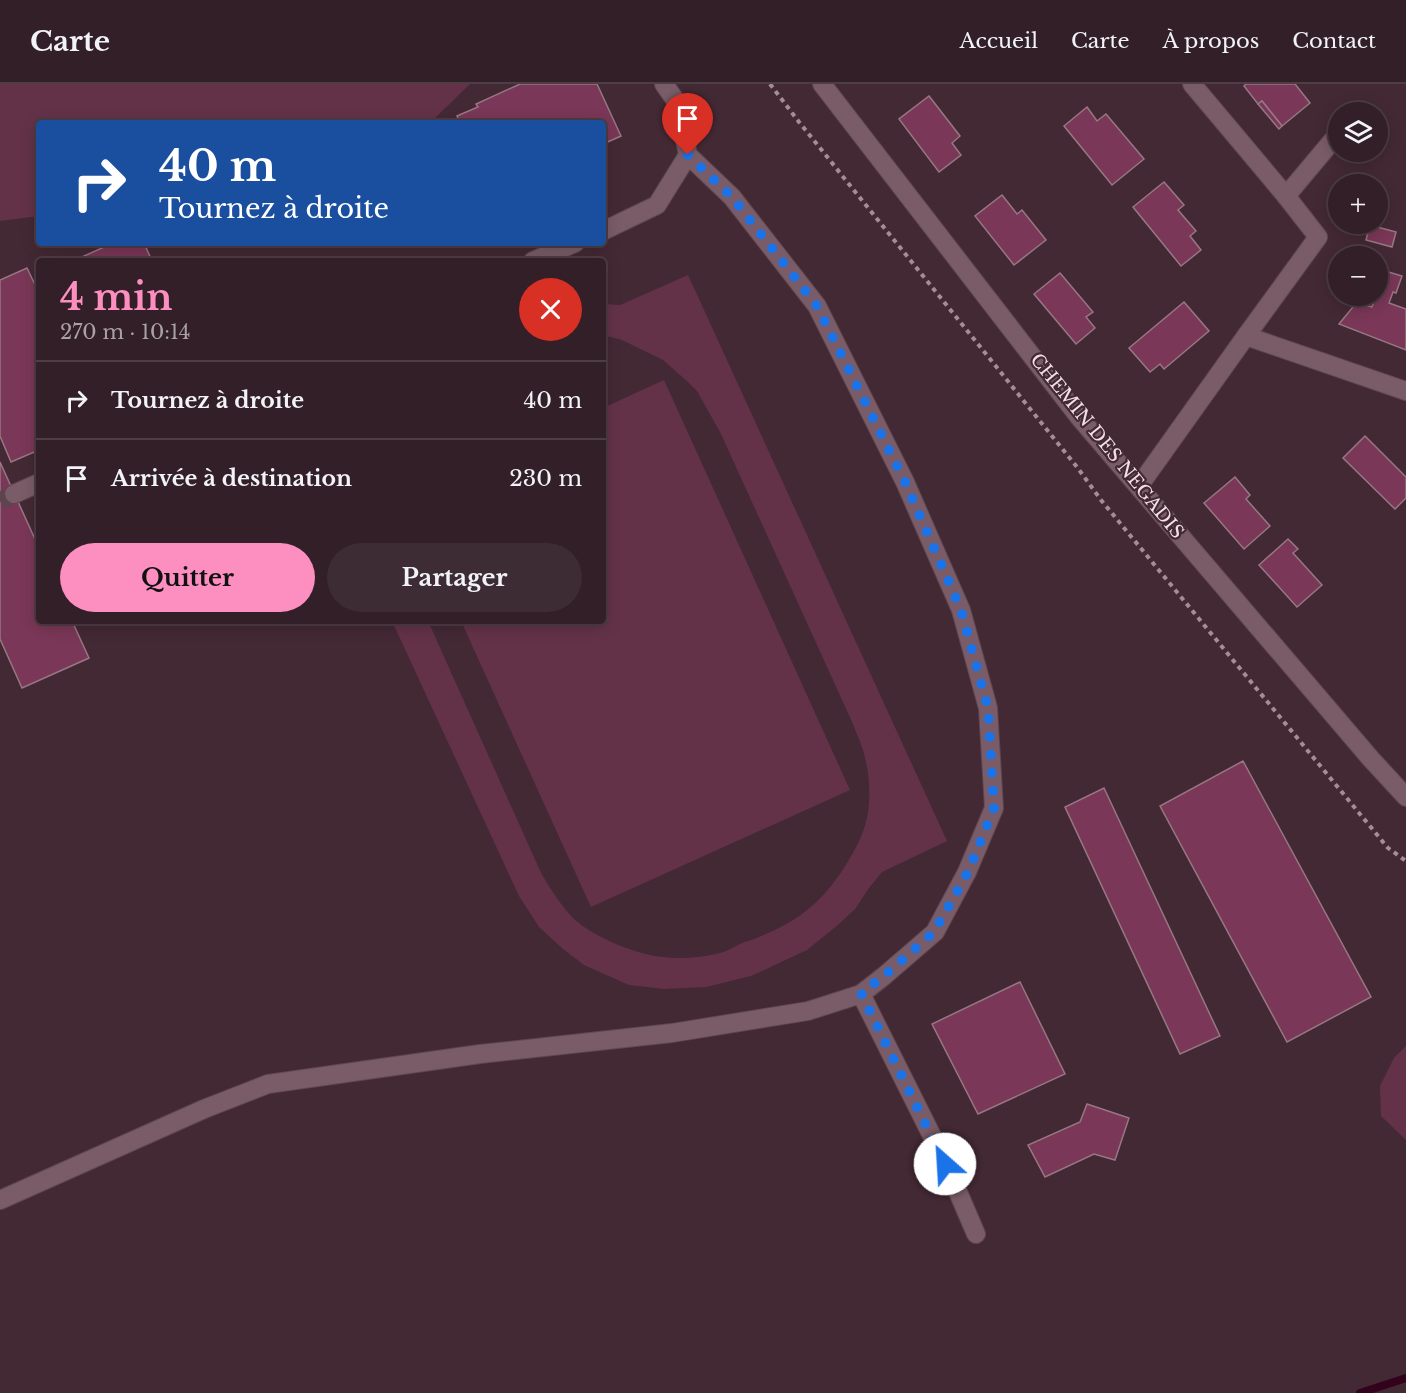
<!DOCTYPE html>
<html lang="fr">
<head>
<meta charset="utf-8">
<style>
  :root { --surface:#321f27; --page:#3d2c33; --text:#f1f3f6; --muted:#a8a2a7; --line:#4d3d44; --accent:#fd8ec0 }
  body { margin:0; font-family:"Libre Baskerville",serif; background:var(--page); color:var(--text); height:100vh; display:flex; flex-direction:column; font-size:22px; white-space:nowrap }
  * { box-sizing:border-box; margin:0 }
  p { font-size:20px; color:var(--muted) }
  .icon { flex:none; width:33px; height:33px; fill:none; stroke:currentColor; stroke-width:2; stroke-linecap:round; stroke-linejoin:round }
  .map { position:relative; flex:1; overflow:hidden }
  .drawer { position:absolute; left:36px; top:174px; width:570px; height:366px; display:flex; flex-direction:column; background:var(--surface); border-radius:6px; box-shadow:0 3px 15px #0003,0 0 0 2px var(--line) }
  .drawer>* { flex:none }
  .hud { position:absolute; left:36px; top:36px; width:570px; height:126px; border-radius:6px; box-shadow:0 3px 15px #0003,0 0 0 2px var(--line); background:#1a4fa0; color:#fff; overflow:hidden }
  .fabs { position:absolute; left:1328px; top:18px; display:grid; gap:12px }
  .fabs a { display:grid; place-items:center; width:60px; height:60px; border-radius:50%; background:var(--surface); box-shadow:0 3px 15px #0003,0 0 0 2px var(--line); font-size:30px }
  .pin { position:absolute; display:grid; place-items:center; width:51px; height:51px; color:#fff; margin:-62px -26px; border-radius:50% 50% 50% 0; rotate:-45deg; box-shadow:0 0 6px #0007 }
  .pin .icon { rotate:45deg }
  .me { position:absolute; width:66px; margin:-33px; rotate:334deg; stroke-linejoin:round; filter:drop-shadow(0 0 4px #0008) }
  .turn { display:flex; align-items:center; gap:21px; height:126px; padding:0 24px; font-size:27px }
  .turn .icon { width:78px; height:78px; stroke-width:2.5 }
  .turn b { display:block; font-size:42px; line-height:51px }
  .round { display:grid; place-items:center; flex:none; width:63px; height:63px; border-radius:32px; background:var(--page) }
  .headline { display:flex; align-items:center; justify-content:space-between; height:102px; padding:0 24px }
  h1 { font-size:36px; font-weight:700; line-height:45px; color:var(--accent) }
  .button { display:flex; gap:12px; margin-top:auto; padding:12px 24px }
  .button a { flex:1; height:69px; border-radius:36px; background:var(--accent); color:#111; font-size:24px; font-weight:700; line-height:69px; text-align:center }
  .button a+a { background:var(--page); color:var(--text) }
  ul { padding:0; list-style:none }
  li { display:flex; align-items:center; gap:18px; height:78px; padding:0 24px; border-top:2px solid var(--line) }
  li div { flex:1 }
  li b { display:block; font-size:22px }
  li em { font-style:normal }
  header { display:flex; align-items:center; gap:36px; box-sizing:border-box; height:84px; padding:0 30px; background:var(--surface); border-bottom:2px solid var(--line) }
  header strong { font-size:28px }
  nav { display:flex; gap:33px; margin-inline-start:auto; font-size:21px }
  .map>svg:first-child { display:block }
  .green { fill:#633249 }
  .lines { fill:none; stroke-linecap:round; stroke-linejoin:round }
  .stream { stroke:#33031d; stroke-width:8 }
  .building { fill:#7a3757; stroke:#977784; stroke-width:1.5 }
  .minor-tunnel { stroke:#5d444f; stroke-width:18; stroke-dasharray:18 9; stroke-linecap:butt }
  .minor-casing { stroke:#5d4751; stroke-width:20 }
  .path { stroke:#a38e96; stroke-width:4; stroke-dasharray:4.5 4.5; stroke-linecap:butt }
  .minor { stroke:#7a5c68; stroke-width:18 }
  .route { stroke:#1a73e8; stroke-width:10; stroke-dasharray:0 18 }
  .labels { text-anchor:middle; stroke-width:4.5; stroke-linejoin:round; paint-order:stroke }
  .street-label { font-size:18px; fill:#f2e0e7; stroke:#432934 }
</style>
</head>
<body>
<header>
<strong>Carte</strong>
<nav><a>Accueil</a><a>Carte</a><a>À propos</a><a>Contact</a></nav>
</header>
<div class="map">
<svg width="1406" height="1309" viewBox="0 0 1406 1309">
  <rect width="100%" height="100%" fill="#432934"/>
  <!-- green -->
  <g class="green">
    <path d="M0,0H470L435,34L417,39H39V132L0,137Z"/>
    <path d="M688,191L947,757L882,788L869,804L855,825L839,840L807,866L751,892L706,903L664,905L629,901L584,881L563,865L539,843L519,812L392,537H428L542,791C551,805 560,820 571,832C582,843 595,850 609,857C646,874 680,879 720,869C729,867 736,861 745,858C792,842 821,822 847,779C855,766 862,753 866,738C871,720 870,693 865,674C863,663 857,651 853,640L721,350L697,307L688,298L663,276L622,256L603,251V220L620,221Z"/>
    <path d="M664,296L850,706L591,823L461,537H603V324Z"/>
    <path d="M1406,962V1056L1381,1032L1380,1002L1394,974Z"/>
  </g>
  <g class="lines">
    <!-- stream -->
    <path class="stream" d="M1360,1309L1406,1294"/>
  </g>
  <!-- building -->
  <g class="building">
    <path d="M520,0H597L621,52L603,60V39H460L457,32L478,23L476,20Z"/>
    <path d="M1246,0H1295L1310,19L1282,42L1262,17L1258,20L1244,2Z"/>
    <path d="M929,12L960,52L952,59L961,71L939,88L899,35Z"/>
    <path d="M1262,17L1282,42L1279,45L1258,20Z"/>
    <path d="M1087,23L1097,37L1106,30L1144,75L1112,101L1064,42Z"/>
    <path d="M1164,98L1184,121L1178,126L1196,147L1190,152L1201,166L1181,182L1133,123Z"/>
    <path d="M1002,111L1017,130L1022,126L1046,156L1014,181L975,132Z"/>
    <path d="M1370,141L1396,148L1392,163L1366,156Z"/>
    <path d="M113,159H144L152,177H73Z"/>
    <path d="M27,184L39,209V366L11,378L0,352V196Z"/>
    <path d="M1385,187L1402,192L1396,209L1393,208L1389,219L1406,225V266L1339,240L1357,218L1372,223Z"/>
    <path d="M1060,189L1093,228L1086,233L1095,244L1076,260L1034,210Z"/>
    <path d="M1184,218L1209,247L1164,285L1160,280L1150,288L1129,264Z"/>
    <path d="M1365,352L1406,393V414L1395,425L1343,374Z"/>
    <path d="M0,378L39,464V537H72L89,574L22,604L0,555Z"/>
    <path d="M1235,393L1250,411L1246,415L1270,442L1244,465L1204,419Z"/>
    <path d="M1288,455L1298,465L1293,469L1322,501L1297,523L1259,481Z"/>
    <path d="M1243,677L1371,913L1287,958L1160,722Z"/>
    <path d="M1104,704L1220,952L1180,970L1065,723Z"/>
    <path d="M1020,898L1065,990L978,1030L932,940Z"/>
    <path d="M1087,1020L1129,1034L1115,1076L1094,1070L1045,1093L1028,1061L1080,1038Z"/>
  </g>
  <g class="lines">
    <!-- minor-tunnel -->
    <path class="minor-tunnel" d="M0,417L14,410"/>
    <!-- minor casing -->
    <g class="minor-casing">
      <g id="minor">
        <path d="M822,0L1079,333L1371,675L1406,713"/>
        <path d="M1192,0L1286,112"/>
        <path d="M688,71L732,113L817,222L905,398L961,526L988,624L994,724L967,788L935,848L884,892L861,910L946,1080L976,1150"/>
        <path d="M603,147L657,121L688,71L678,20L664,0"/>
        <path d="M533,177L575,159"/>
        <path d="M1246,252L1406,307"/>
        <path d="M1139,402L1246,252L1318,153L1286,112L1338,50"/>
        <path d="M14,410L39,399"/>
        <path d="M0,1116L204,1025L268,1000L480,970L672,949L808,927L861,910"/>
      </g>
    </g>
    <!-- path -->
    <path class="path" d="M770,0L799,38L1077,383L1101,416L1388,764L1406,777"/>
    <!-- minor -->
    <use href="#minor" class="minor"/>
  </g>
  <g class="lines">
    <!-- route -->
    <path class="route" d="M688,71L732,113L817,222L905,398L961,526L988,624L994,724L968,788L934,848L884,892L861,909L945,1080"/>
  </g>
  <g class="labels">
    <!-- street labels -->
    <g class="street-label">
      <text transform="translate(1107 362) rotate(51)" y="6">CHEMIN DES NEGADIS</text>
    </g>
  </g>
</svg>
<div class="fabs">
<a><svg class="icon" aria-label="layers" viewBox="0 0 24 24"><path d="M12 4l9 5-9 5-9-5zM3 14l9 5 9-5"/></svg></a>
<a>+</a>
<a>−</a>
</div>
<div class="pin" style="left:688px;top:71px;background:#d93025"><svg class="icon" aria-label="arrive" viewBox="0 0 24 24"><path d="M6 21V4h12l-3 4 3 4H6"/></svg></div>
<svg class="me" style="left:945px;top:1080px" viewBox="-20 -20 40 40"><circle r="19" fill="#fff"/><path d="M0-13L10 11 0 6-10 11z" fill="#1a73e8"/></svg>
<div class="hud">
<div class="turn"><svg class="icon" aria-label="right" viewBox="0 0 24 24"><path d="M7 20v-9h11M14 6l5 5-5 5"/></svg><div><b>40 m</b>Tournez à droite</div></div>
</div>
<section class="drawer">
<div class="headline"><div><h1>4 min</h1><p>270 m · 10:14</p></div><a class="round" style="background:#d93025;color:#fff"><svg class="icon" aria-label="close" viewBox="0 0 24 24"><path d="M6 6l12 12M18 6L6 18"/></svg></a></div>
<ul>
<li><svg class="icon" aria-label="right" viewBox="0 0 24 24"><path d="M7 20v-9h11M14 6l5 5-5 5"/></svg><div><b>Tournez à droite</b></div><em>40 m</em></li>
<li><svg class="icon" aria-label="arrive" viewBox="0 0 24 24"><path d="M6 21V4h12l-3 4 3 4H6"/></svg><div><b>Arrivée à destination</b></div><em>230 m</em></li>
</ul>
<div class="button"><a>Quitter</a><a>Partager</a></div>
</section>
</div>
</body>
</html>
